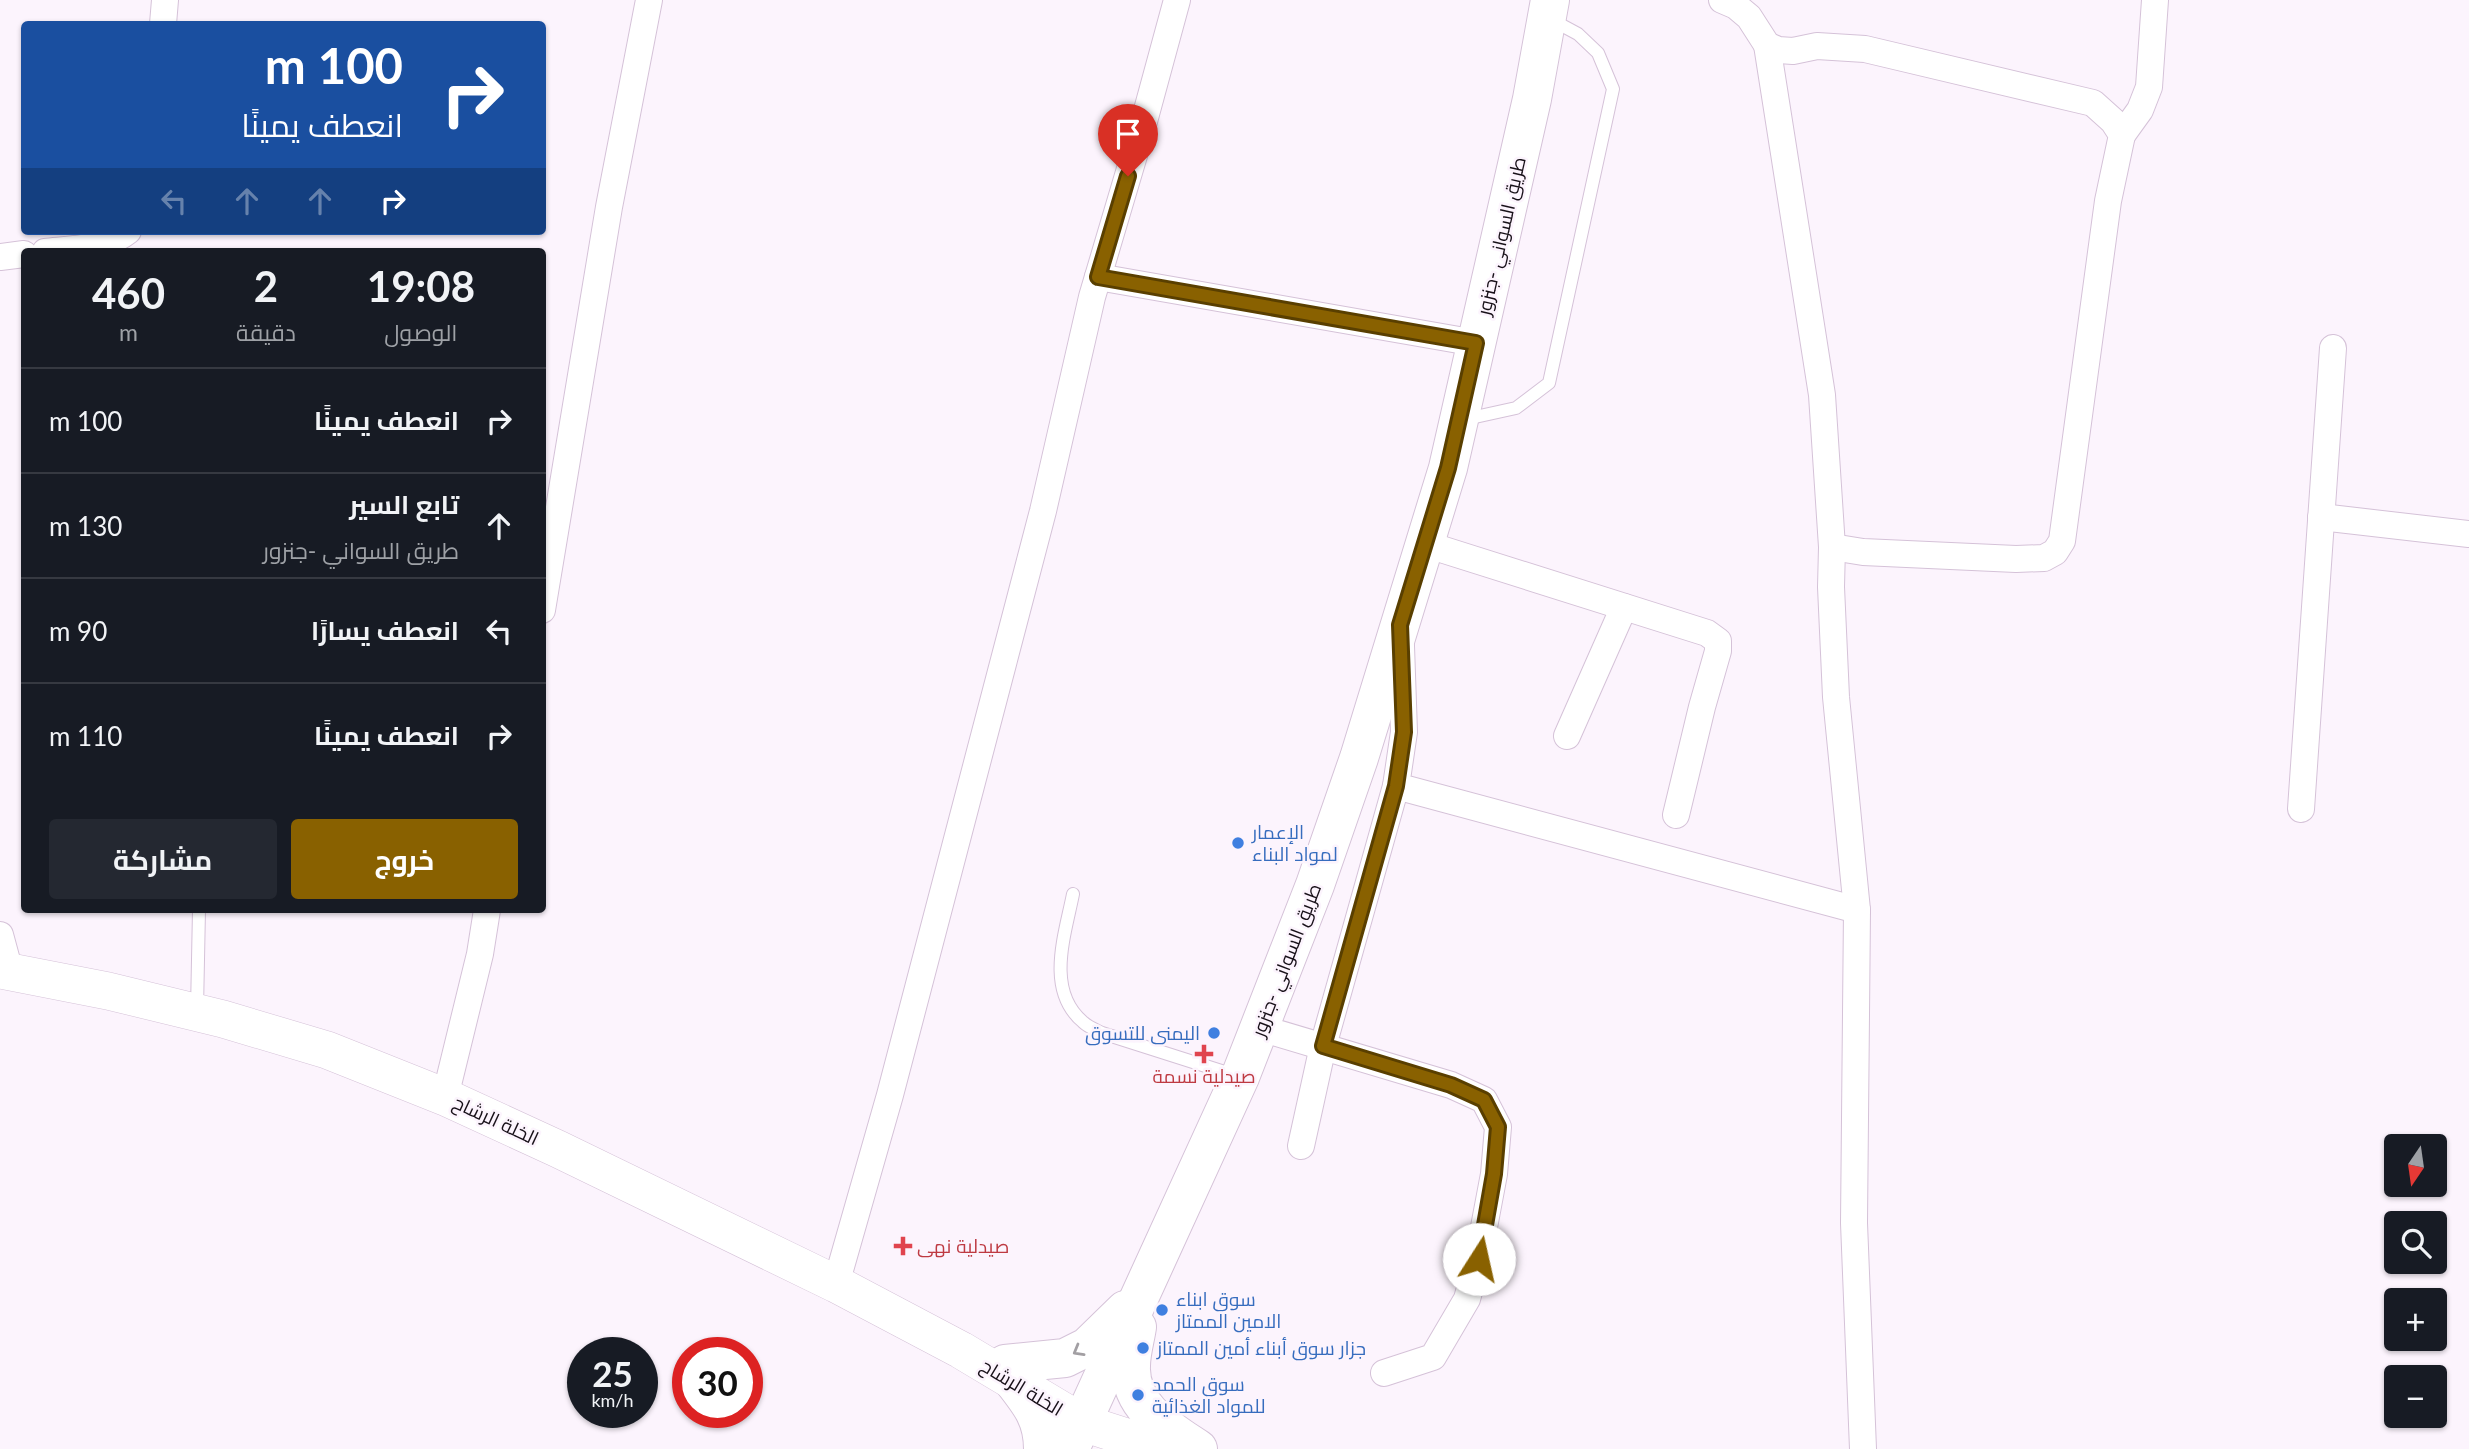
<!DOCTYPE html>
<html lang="ar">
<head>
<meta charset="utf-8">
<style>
  :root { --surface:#171b24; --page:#242831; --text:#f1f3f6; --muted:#9ea1a6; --line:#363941; --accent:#896100 }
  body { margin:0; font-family:Lato,Cairo,sans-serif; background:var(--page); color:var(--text); direction:rtl; height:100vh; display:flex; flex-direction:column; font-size:26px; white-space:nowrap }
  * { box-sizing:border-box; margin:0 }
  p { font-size:23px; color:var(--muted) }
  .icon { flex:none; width:38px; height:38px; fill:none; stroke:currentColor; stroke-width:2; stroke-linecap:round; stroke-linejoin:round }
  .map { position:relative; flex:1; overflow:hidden; direction:ltr }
  .drawer { position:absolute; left:21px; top:248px; width:525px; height:665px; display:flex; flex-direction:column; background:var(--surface); border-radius:7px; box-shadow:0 2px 5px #0004; direction:rtl }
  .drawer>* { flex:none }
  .banner { position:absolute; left:21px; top:21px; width:525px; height:214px; border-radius:7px; box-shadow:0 2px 5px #0004; direction:rtl; background:#1a4fa0; color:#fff; overflow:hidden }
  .needle { width:46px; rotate:193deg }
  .fabs { position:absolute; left:2384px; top:1134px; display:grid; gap:14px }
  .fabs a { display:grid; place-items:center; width:63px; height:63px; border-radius:7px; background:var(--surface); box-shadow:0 2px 5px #0004; font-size:35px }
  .speed { position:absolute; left:567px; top:1337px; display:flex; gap:14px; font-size:35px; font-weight:700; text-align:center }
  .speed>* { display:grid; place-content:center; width:91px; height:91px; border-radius:50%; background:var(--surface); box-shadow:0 2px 5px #0004; line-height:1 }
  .speed small { font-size:18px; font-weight:400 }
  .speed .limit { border:10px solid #d22; background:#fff; color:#111 }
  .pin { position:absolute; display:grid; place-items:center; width:60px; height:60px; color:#fff; margin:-72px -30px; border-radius:50% 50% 50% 0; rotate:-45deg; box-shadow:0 0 7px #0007 }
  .pin .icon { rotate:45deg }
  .me { position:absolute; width:77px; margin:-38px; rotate:10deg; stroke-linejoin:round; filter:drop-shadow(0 0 5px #0008) }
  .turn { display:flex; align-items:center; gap:24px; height:147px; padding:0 28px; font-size:32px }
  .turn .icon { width:91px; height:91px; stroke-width:2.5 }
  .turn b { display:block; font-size:49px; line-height:60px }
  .lanes { display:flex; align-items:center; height:66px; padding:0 28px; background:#0003; justify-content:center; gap:35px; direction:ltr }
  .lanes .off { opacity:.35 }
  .eta { display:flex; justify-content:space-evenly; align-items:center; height:119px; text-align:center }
  .eta b { font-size:42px; font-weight:700; line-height:49px }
  .button { display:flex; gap:14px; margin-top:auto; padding:14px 28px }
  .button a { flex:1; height:80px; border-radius:7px; background:var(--accent); color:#fff; font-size:28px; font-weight:700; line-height:80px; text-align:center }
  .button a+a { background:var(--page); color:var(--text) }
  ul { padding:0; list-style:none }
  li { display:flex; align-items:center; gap:21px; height:105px; padding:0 28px; border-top:2px solid var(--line) }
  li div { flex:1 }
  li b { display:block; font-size:26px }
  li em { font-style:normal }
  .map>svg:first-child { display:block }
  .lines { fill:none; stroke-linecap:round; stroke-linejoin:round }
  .lane-casing { stroke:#d5c2d8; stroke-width:14 }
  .street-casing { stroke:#d5c2d8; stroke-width:28 }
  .secondary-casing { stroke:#d5c2d8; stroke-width:38 }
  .primary-casing { stroke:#d5c2d8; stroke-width:40 }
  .lane { stroke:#fff; stroke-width:12 }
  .street { stroke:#fff; stroke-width:26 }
  .secondary { stroke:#fff; stroke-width:37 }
  .primary { stroke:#fff; stroke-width:38 }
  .oneway { stroke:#a29fa3 }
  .route-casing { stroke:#593f00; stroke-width:18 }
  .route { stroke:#896100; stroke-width:12 }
  .shop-dot { fill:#3f7fe0; stroke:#fcf4fd; stroke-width:2.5 }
  .health-dot { fill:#e0444e; stroke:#fcf4fd; stroke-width:2.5 }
  .labels { text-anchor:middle; stroke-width:5; stroke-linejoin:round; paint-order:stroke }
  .street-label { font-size:19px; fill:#171018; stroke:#fcf4fd }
  .shop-label { font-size:19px; fill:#366cbe; stroke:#fcf4fd; text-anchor:start }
  .health-label { font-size:19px; fill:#be3a42; stroke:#fcf4fd }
</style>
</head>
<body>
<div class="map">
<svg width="2469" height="1449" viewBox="0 0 2469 1449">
  <rect width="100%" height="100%" fill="#fcf4fd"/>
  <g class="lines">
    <!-- lane casing -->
    <g class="lane-casing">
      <g id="lane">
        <path d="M1466,419L1516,408L1549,383L1613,89L1598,53L1578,34L1552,20"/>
        <path d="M1073,894C1065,935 1045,990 1083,1022C1088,1027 1096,1030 1102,1033L1237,1076"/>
        <path d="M197,1009L199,910"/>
      </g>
    </g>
    <!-- street casing -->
    <g class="street-casing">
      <g id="street">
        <path d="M1722,0L1736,6L1749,17L1767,45L1778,50L1793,51L1817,46L1865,49L2093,103L2113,121L2122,135L2108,201L2062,541L2055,552L2044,558L2016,559L1863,552L1832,547"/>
        <path d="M163,24L165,0"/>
        <path d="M1767,45L1822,395L1832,547L1831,587L1836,697L1857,910L1854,1223L1863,1449"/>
        <path d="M2122,135L2140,110L2149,87L2155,0"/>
        <path d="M45,252C73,249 105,249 128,231"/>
        <path d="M0,257L24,254"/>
        <path d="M1098,277L1476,343"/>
        <path d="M2321,517L2469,534"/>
        <path d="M1425,544L1707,633L1718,641V651L1702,707L1676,815"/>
        <path d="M542,610L609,207L649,0"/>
        <path d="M1401,646L1404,732L1396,786L1857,910"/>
        <path d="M1567,736L1624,607"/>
        <path d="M2301,809L2333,348"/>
        <path d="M0,935L10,972"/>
        <path d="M1260,1028L1451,1085L1484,1100L1498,1127L1494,1174L1478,1259L1467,1299L1433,1357L1384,1373"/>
        <path d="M445,1097L480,954L487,910"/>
        <path d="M1301,1146L1323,1046L1396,786"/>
        <path d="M836,1284L890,1095L1043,511L1092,297L1143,125L1177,0"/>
      </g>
    </g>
    <!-- secondary casing -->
    <g class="secondary-casing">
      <path id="secondary" d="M0,970L108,991L223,1019L327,1050L445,1097L558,1149L836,1284L961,1350L1083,1423L1164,1449"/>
    </g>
    <!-- primary casing -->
    <g class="primary-casing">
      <g id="primary">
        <path d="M1137,1327C1135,1340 1131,1353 1131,1366C1129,1407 1168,1429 1198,1449"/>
        <path d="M1005,1364L1065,1358L1087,1347L1125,1310"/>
        <path d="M1013,1381C1031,1404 1043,1419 1043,1449"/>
        <path d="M1070,1449L1240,1077L1315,885L1359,758L1448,468L1532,99L1550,0"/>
      </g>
    </g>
    <!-- lane -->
    <use href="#lane" class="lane"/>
    <!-- street -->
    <use href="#street" class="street"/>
    <!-- secondary -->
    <use href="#secondary" class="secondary"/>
    <!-- primary -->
    <use href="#primary" class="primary"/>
  </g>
  <!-- one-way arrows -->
  <defs><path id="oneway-chevron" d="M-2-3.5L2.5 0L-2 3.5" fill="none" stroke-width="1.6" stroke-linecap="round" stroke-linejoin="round" transform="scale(1.75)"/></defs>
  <use class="oneway" href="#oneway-chevron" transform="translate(1078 1351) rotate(150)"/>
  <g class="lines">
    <!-- route casing -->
    <g class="route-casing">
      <path id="route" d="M1128,176L1098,277L1476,343L1448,468L1400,625L1404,732L1396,786L1323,1046L1451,1085L1484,1100L1498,1127L1494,1174L1479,1259"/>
    </g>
    <!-- route -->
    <use href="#route" class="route"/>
  </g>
  <!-- markers -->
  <g class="shop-dot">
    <circle cx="1238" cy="843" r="7"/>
    <circle cx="1214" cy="1033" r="7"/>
    <circle cx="1162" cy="1310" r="7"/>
    <circle cx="1143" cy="1348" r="7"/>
    <circle cx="1138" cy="1395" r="7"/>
  </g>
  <g class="health-dot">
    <path d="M1200.5 1043.5h7v7h7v7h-7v7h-7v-7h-7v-7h7z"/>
    <path d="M899.5 1235.5h7v7h7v7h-7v7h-7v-7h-7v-7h7z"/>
  </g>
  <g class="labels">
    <!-- street labels -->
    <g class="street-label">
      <text transform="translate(1501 236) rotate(-77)" y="7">طريق السواني -جنزور</text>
      <text transform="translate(1286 960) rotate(-69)" y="7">طريق السواني -جنزور</text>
      <text transform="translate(496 1120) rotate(25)" y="7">الخلة الرشاح</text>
      <text transform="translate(1022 1387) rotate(31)" y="7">الخلة الرشاح</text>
    </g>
    <!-- shop labels -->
    <g class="shop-label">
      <text x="1252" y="839">الإعمار<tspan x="1252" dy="22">لمواد البناء</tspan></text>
      <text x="1200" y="1040" text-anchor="end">اليمنى للتسوق</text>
      <text x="1176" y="1306">سوق ابناء<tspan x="1176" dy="22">الامين الممتاز</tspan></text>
      <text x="1157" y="1355">جزار سوق أبناء أمين الممتاز</text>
      <text x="1152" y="1391">سوق الحمد<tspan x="1152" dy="22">للمواد الغذائية</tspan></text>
    </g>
    <!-- health labels -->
    <g class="health-label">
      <text x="1204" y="1083">صيدلية نسمة</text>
      <text x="917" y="1253" text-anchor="start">صيدلية نهى</text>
    </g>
  </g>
</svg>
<div class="fabs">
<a><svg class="needle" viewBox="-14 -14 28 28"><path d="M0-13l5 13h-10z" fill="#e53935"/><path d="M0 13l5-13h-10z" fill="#9ea1a6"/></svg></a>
<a><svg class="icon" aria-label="search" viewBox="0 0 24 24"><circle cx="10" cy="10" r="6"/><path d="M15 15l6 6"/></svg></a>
<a>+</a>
<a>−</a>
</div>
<div class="speed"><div>25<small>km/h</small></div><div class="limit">30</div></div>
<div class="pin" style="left:1128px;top:176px;background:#d93025"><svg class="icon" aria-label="arrive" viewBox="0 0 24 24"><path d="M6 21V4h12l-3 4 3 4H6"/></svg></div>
<svg class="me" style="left:1479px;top:1259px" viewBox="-20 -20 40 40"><circle r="19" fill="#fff"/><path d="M0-13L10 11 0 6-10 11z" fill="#896100"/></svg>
<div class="banner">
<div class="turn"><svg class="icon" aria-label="right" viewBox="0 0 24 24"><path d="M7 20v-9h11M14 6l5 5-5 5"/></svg><div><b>100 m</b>انعطف يمينًا</div></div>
<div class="lanes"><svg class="icon off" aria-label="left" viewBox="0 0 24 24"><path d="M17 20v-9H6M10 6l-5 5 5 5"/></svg><svg class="icon off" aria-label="ahead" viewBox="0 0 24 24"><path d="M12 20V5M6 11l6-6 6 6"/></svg><svg class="icon off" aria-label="ahead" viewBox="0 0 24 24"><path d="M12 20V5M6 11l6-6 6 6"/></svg><svg class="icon" aria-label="right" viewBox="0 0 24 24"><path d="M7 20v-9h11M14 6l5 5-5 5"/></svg></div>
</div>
<section class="drawer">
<div class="eta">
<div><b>19:08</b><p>الوصول</p></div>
<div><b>2</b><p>دقيقة</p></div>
<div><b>460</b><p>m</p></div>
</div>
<ul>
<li><svg class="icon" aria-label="right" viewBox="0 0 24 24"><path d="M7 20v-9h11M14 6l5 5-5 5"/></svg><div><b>انعطف يمينًا</b></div><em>100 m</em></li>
<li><svg class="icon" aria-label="ahead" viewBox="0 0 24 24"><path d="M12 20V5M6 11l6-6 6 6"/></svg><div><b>تابع السير</b><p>طريق السواني -جنزور</p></div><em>130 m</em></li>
<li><svg class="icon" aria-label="left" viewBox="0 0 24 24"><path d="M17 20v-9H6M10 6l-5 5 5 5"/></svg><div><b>انعطف يسارًا</b></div><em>90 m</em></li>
<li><svg class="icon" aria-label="right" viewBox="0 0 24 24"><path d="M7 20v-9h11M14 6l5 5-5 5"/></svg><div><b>انعطف يمينًا</b></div><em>110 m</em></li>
</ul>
<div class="button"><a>خروج</a><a>مشاركة</a></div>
</section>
</div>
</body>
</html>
